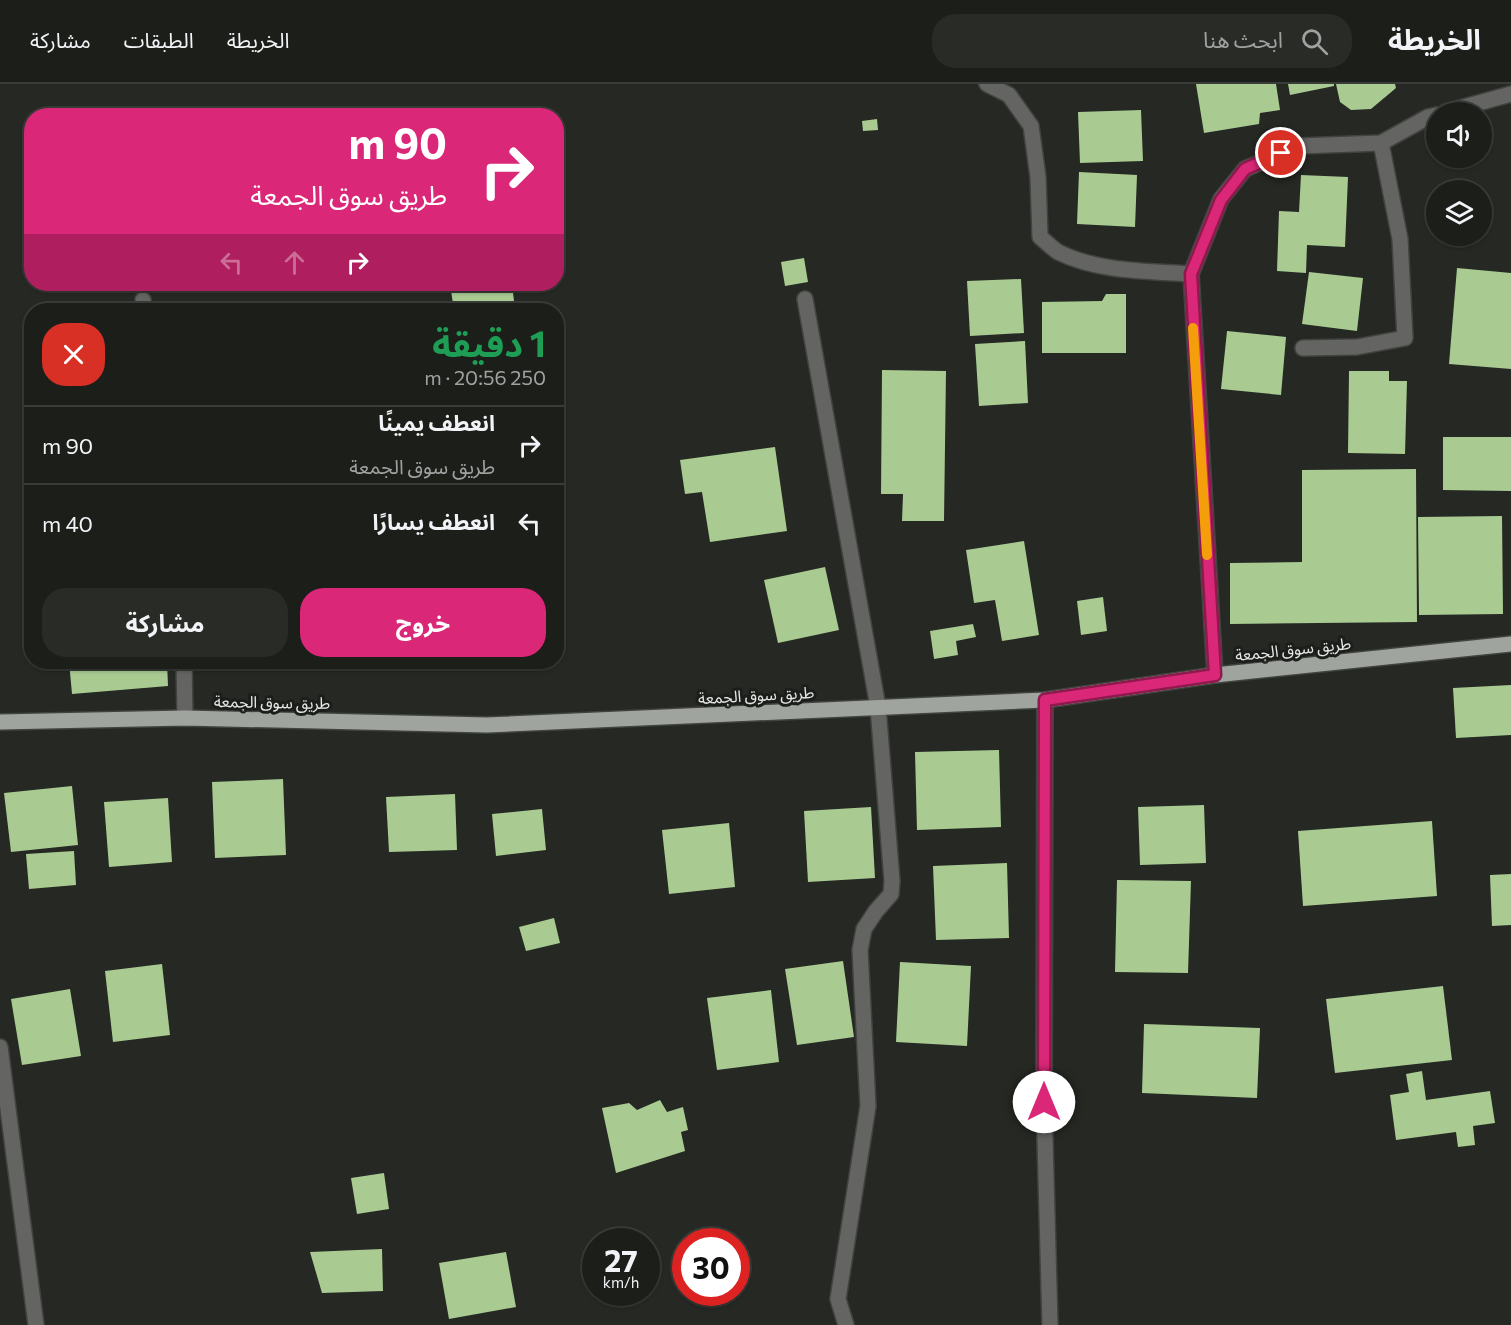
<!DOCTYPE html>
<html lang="ar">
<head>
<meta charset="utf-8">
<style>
  :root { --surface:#1c1e1a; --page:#292b27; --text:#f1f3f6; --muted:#a0a2a2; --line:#3a3c39; --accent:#db2777 }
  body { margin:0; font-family:Commissioner,"Noto Sans Arabic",sans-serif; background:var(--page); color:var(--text); direction:rtl; height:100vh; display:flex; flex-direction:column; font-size:22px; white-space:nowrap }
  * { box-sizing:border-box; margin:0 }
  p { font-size:20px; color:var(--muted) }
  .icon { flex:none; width:33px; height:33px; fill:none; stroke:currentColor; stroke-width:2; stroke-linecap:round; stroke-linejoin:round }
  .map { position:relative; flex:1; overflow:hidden; direction:ltr }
  .sheet { position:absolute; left:24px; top:219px; width:540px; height:366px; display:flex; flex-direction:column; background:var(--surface); border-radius:24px; box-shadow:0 2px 4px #0004,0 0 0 2px var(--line); direction:rtl }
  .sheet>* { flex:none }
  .top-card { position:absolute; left:24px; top:24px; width:540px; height:183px; border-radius:24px; box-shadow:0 2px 4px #0004,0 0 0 2px var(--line); direction:rtl; background:#db2777; color:#fff; overflow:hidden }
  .tools { position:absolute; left:1426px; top:18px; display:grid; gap:12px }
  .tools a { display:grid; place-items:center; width:66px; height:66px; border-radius:50%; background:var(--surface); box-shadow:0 2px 4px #0004,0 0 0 2px var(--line); font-size:30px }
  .speed { position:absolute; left:582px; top:1144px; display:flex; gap:12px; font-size:30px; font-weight:700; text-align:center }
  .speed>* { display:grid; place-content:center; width:78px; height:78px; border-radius:50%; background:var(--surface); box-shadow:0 2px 4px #0004,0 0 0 2px var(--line); line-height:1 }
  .speed small { font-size:15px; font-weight:400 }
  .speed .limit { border:9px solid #d22; background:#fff; color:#111 }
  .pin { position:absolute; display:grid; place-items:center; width:51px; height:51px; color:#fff; margin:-26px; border:3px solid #fff; border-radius:50%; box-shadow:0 2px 6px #0007 }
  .me { position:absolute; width:66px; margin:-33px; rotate:0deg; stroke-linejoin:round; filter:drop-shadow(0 0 4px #0008) }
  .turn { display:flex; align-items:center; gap:21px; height:126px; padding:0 18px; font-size:27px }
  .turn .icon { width:78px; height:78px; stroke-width:2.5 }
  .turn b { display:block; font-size:42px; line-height:51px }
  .lanes { display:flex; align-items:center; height:57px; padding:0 18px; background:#0003; justify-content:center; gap:30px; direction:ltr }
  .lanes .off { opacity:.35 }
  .round { display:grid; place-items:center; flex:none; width:63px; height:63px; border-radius:24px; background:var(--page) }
  .summary { display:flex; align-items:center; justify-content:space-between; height:102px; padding:0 18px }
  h1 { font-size:36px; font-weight:700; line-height:45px; color:#1e9e55 }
  .action { display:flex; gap:12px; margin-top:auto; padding:12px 18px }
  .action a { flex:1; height:69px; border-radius:24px; background:var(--accent); color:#fff; font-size:24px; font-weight:700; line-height:69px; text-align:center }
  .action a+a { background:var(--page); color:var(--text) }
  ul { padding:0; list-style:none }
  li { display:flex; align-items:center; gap:18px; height:78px; padding:0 18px; border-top:2px solid var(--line) }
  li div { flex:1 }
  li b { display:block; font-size:22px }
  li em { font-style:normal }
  header { display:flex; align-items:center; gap:36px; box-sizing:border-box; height:84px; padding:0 30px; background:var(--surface); border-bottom:2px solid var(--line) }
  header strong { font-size:28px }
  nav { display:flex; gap:33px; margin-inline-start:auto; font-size:21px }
  .search { width:420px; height:54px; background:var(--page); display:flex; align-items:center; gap:15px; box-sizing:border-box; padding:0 21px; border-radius:24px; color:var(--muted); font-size:22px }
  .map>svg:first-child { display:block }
  .building { fill:#a9cb92 }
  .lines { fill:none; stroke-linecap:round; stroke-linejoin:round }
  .minor-casing { stroke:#40433e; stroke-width:18 }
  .major-casing { stroke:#40433e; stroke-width:18 }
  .minor { stroke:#646563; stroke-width:15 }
  .major { stroke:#a0a49e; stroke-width:15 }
  .route-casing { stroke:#8e194d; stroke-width:15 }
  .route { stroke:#db2777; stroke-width:10 }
  .slow { stroke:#f59e0b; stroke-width:10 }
  .labels { text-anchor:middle; stroke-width:6; stroke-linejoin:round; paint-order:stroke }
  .street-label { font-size:16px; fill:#e6e8e5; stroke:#1b1e1a }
</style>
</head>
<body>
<header>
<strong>الخريطة</strong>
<div class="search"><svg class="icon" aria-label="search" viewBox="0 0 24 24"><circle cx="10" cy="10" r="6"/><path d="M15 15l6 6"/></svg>ابحث هنا</div>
<nav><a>الخريطة</a><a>الطبقات</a><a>مشاركة</a></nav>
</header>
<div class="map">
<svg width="1511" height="1241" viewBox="0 0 1511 1241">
  <rect width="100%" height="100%" fill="#252823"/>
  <!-- building -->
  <g class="building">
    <path d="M1196,0H1276L1280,26L1260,29L1259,40L1204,49Z"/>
    <path d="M1288,0H1334V2L1290,11Z"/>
    <path d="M1336,0H1395L1396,4L1371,25L1351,26L1340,18Z"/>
    <path d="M1141,26L1143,77L1080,79L1078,28Z"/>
    <path d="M877,35L878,46L863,47L862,37Z"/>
    <path d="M1079,88L1137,91L1135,143L1077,140Z"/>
    <path d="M1301,91L1348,93L1345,163L1307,161L1306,189L1277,187L1279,127L1299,128Z"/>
    <path d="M804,174L808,198L785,202L781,178Z"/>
    <path d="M1457,184L1511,189V285L1449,280Z"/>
    <path d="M1309,188L1363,194L1357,247L1302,240Z"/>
    <path d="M1021,195L1024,249L970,252L967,197Z"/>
    <path d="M450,200H512L515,226H454Z"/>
    <path d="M1106,210H1126V269H1042V218L1102,217Z"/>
    <path d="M1227,247L1286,253L1281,311L1221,305Z"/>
    <path d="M1025,257L1028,319L979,322L975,260Z"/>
    <path d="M882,286L946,287L944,437H902L903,410H881Z"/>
    <path d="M1349,287H1389V297H1407L1405,370L1348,369Z"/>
    <path d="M1443,353H1511V407L1443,406Z"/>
    <path d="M775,363L787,447L710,458L702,408L685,410L680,376Z"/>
    <path d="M1416,385L1417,538L1230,540V479L1302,478V386Z"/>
    <path d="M1502,432L1503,530L1419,531L1418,433Z"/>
    <path d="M1024,457L1039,551L1002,557L995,516L974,519L966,466Z"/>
    <path d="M825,483L839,546L778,559L764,496Z"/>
    <path d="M1103,513L1107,547L1081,551L1077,517Z"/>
    <path d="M973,540L976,553L956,557L958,571L934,575L930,547Z"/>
    <path d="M69,578H167L168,602L72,610Z"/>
    <path d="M1511,601V651L1456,654L1453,604Z"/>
    <path d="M999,666L1001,743L917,746L915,668Z"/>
    <path d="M283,695L286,771L215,774L212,698Z"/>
    <path d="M72,702L78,761L11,768L4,709Z"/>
    <path d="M455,710L457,766L389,768L386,713Z"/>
    <path d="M168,714L172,778L109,783L104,718Z"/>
    <path d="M1204,721L1206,779L1140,781L1138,723Z"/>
    <path d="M871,723L875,794L808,798L804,727Z"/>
    <path d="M542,725L546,766L496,772L492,730Z"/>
    <path d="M1432,737L1437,812L1303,822L1298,747Z"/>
    <path d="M729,739L735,803L669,810L662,746Z"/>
    <path d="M74,767L76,801L29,805L26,770Z"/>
    <path d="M1007,779L1009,854L936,856L933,782Z"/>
    <path d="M1511,790V841L1492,842L1490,791Z"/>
    <path d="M1117,796L1191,797L1188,889L1115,888Z"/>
    <path d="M554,834L560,859L526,867L519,843Z"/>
    <path d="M843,877L854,953L797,961L785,885Z"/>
    <path d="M900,878L971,882L967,962L896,958Z"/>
    <path d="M162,880L170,951L113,958L105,887Z"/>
    <path d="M1443,902L1452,976L1335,989L1326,915Z"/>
    <path d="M70,905L81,972L22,981L11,915Z"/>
    <path d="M771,906L779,978L717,986L707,914Z"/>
    <path d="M1144,940L1260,944L1257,1014L1142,1009Z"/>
    <path d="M1422,987L1426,1016L1490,1007L1495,1039L1473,1042L1475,1061L1458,1063L1456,1048L1396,1056L1390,1011L1409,1008L1406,990Z"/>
    <path d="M660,1016L667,1028L683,1023L688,1046L681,1048L685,1067L616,1089L602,1024L629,1019L637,1026Z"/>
    <path d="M384,1089L389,1125L357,1130L351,1094Z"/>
    <path d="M382,1165L383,1207L322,1209L310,1168Z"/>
    <path d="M506,1168L516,1223L449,1235L439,1179Z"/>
  </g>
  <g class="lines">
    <!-- minor casing -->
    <g class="minor-casing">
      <g id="minor">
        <path d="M987,0L1009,11L1031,42L1038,93L1040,153C1046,158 1052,164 1058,168C1098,188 1147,187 1191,190"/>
        <path d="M1446,28L1511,10"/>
        <path d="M805,215L878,623L892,797L891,810L876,827L864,845L860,866L868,1022L838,1215L846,1241"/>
        <path d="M143,216L144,226"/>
        <path d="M1303,264L1357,263L1405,254L1400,155L1381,59"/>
        <path d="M184,578L185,634"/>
        <path d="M1215,591L1191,190L1221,115L1245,85L1299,62L1381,59L1428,33L1437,31"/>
        <path d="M1045,616L1044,1019L1050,1241"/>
        <path d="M0,963L36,1241"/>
      </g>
    </g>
    <!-- major casing -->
    <g class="major-casing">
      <path id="major" d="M0,638L185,634L487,641L1045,616L1215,591L1511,560"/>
    </g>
    <!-- minor -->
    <use href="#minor" class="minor"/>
    <!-- major -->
    <use href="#major" class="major"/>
  </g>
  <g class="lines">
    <!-- route casing -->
    <g class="route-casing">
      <path id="route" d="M1044,1018L1045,616L1215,591L1191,190L1221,116L1245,85L1281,69"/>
    </g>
    <!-- route -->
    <use href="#route" class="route"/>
    <!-- slow -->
    <path class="slow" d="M1193,244L1207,471"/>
  </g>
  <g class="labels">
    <!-- street labels -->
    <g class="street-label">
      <text transform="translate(1293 565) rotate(-6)" y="6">طريق سوق الجمعة</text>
      <text transform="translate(756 611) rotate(-3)" y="6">طريق سوق الجمعة</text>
      <text transform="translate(272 618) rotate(1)" y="6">طريق سوق الجمعة</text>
    </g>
  </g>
</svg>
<div class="tools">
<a><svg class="icon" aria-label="sound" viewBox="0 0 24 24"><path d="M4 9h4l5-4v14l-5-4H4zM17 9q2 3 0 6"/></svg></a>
<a><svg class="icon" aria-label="layers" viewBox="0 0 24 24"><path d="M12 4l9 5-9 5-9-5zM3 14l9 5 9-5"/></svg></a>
</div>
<div class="speed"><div>27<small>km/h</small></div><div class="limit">30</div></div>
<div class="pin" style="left:1281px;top:69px;background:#d93025"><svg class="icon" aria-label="arrive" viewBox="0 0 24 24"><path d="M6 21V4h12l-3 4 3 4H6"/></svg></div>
<svg class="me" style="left:1044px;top:1018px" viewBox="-20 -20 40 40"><circle r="19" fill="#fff"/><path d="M0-13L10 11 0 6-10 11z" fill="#db2777"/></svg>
<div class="top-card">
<div class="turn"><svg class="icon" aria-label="right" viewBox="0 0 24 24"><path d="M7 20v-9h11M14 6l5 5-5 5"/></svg><div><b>90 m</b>طريق سوق الجمعة</div></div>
<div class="lanes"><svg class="icon off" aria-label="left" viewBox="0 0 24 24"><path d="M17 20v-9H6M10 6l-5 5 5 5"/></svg><svg class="icon off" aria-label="ahead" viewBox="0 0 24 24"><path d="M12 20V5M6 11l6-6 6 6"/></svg><svg class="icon" aria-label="right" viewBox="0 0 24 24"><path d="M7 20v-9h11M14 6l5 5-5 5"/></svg></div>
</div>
<section class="sheet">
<div class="summary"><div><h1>1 دقيقة</h1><p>250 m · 20:56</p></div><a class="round" style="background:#d93025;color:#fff"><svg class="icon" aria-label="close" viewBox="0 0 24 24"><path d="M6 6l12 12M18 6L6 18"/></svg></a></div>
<ul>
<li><svg class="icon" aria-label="right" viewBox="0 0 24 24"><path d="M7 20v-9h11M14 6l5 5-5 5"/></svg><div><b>انعطف يمينًا</b><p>طريق سوق الجمعة</p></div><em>90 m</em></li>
<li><svg class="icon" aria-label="left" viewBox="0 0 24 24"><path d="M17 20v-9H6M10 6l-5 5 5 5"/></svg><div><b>انعطف يسارًا</b></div><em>40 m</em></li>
</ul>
<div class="action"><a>خروج</a><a>مشاركة</a></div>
</section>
</div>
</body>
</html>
